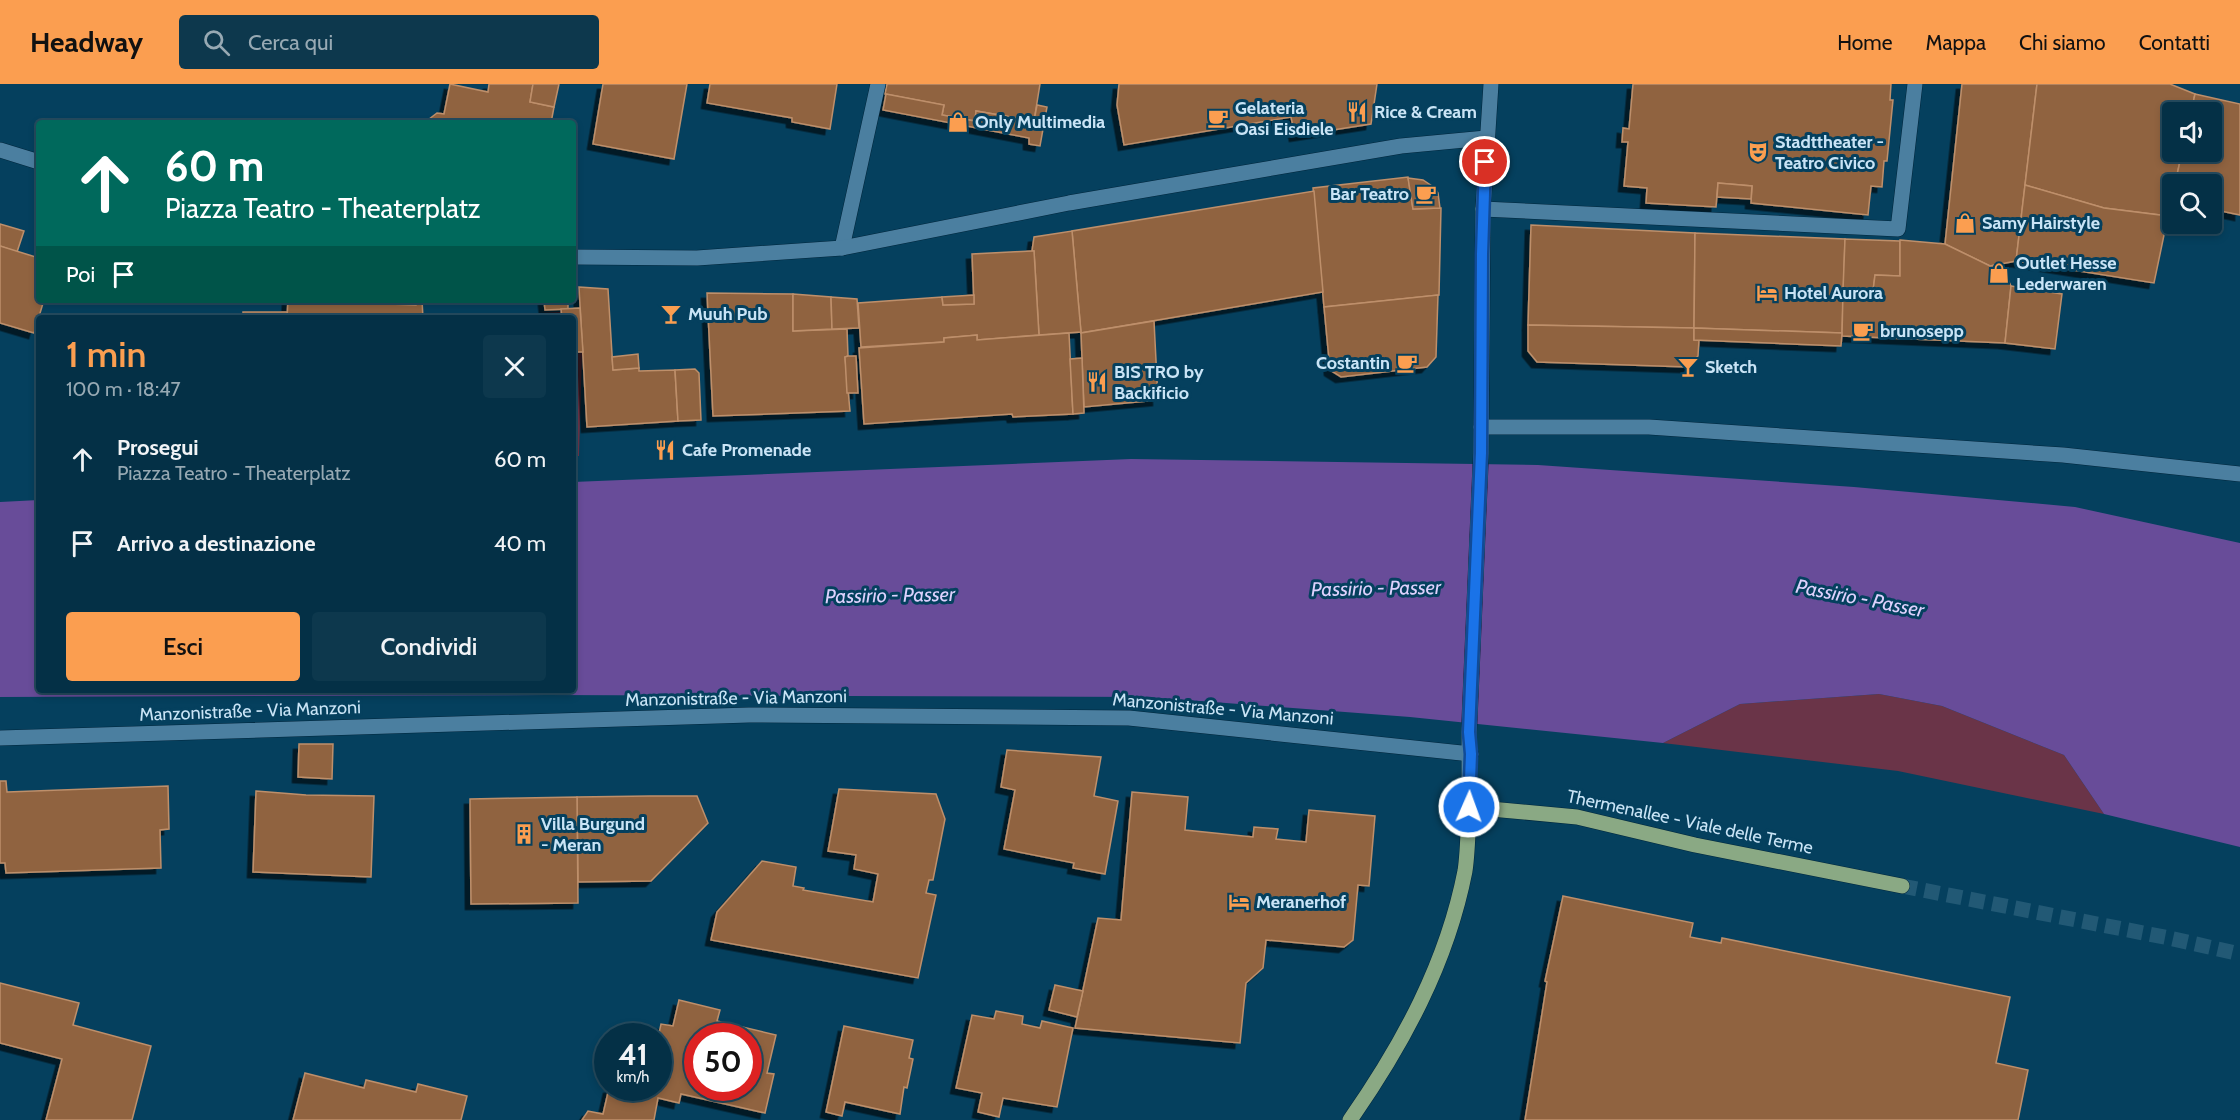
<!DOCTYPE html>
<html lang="it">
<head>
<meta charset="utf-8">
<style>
  :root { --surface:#043046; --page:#0d384d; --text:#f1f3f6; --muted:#97a9b3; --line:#254b5f; --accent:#fb9e50 }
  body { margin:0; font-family:Cabin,sans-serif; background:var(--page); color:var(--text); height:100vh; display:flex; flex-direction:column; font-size:22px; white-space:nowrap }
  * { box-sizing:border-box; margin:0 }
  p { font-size:20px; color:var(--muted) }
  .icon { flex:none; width:33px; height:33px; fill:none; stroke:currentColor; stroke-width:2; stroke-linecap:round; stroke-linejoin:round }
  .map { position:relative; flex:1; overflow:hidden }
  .side { position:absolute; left:36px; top:231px; width:540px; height:378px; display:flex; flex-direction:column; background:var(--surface); border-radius:6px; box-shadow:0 3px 9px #0003,0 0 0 2px var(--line) }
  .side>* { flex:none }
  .top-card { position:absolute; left:36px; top:36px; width:540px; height:183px; border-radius:6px; box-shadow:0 3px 9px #0003,0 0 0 2px var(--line); background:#00695c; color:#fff; overflow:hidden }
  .fabs { position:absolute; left:2162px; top:18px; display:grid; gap:12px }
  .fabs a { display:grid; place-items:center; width:60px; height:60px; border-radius:6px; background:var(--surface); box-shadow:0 3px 9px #0003,0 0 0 2px var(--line); font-size:30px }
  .speed { position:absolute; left:594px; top:939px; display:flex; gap:12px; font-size:30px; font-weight:700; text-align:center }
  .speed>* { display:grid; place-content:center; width:78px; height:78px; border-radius:50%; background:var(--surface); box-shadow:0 3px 9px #0003,0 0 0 2px var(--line); line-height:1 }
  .speed small { font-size:15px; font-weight:400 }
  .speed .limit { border:9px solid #d22; background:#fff; color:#111 }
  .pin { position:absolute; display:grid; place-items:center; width:51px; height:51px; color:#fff; margin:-26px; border:3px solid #fff; border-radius:50%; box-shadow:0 2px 6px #0007 }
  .me { position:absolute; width:66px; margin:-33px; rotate:2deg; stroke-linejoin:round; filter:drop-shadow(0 0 4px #0008) }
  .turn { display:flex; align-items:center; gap:21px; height:126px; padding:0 30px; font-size:27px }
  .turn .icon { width:78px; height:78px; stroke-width:2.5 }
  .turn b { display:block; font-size:42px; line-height:51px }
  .then { display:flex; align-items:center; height:57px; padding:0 30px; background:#0003; gap:12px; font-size:22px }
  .round { display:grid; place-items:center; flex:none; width:63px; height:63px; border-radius:6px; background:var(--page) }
  .head { display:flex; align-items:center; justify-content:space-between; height:102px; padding:0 30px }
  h1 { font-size:36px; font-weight:600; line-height:45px; color:var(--accent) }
  .cta { display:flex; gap:12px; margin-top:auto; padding:12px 30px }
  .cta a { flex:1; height:69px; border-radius:6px; background:var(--accent); color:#111; font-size:24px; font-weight:600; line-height:69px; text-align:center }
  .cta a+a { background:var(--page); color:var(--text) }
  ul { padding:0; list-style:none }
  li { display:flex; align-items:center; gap:18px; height:84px; padding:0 30px }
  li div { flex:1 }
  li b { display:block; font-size:22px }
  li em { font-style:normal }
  header { display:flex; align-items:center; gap:36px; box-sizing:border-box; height:84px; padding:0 30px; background:var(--accent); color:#111 }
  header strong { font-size:28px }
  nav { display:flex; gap:33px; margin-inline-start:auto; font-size:21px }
  .search { width:420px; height:54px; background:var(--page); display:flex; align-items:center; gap:15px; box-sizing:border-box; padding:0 21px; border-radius:6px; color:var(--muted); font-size:22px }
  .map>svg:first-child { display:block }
  .green { fill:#6a3448 }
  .water { fill:#684c99 }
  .building { fill:#906441; stroke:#be8f6b; stroke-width:1.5; fill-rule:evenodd; filter:url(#shadow) }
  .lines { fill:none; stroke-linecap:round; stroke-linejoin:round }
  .primary-tunnel { stroke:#225975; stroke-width:15; stroke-dasharray:15 8; stroke-linecap:butt }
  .lane-casing { stroke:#00263c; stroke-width:16 }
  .street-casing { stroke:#00263c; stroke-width:16 }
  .secondary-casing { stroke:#00263c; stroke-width:16 }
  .primary-casing { stroke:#00263c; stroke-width:16 }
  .lane { stroke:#4b7fa0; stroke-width:15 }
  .street { stroke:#4b7fa0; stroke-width:15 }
  .secondary { stroke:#4b7fa0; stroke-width:15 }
  .primary { stroke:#8aa984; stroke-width:15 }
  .route-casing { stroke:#114b97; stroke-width:15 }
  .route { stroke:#1a73e8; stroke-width:10 }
  .labels { text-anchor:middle; stroke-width:6; stroke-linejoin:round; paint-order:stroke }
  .poi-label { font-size:18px; font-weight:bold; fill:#c9e4f6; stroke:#05405e; text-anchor:start }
  .street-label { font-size:18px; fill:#c9e4f6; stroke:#05405e }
  .water-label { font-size:20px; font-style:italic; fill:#ded1fd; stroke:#05405e }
</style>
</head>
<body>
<header>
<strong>Headway</strong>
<div class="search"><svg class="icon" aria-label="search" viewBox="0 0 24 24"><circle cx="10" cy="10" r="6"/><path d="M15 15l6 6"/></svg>Cerca qui</div>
<nav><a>Home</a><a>Mappa</a><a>Chi siamo</a><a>Contatti</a></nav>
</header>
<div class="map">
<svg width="2240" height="1036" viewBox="0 0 2240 1036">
  <defs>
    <filter id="shadow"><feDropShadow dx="-5.5" dy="5.5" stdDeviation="0" flood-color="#0009"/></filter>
  </defs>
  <rect width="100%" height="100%" fill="#05405e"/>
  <!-- green -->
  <g class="green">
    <path d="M561,228V234H462V233Z"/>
    <path d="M582,269L579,372H573V270Z"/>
    <path d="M1879,610L1942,622L2064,671L2104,730L1898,687L1663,659L1740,620Z"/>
  </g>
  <!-- water -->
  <path class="water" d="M1131,375L1538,381L1854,403L2075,423L2240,459V763L2104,730L2064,671L1942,622L1879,610L1740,620L1663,659L1410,633L1147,613L547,611L0,613V418L39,416V606H573V398Z"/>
  <!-- building -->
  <g class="building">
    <path d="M450,0L488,8L489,0H533L530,18L554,23L551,39H424L437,29L444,30Z"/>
    <path d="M533,0H559L554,23L530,18Z"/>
    <path d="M603,0H687L674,75L593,60Z"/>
    <path d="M710,0H837L830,45L792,38V34L707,19Z"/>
    <path d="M887,0H1040L1034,37L976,27L975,37L942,31L944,21L885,10Z"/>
    <path d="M1119,0H1377L1371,40L1295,52L1291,33L1124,61L1117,21Z"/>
    <path d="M1633,0H1891L1890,16H1893L1887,77H1884L1882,103L1871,102L1868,131L1751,119L1752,102L1718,99L1716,123L1646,119L1647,104L1624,102L1628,58H1622L1623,44L1629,45Z"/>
    <path d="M1962,0H2037L2016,177L1990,182L1945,160Z"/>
    <path d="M2037,0H2170L2195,10L2191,28H2172V68H2182L2175,100H2172L2168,132L2104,124L2025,101Z"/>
    <path d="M886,10L944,21L942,31L975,37L976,27L1034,37L1037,21L1047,23L1040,62L1029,60V54L883,26Z"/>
    <path d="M2195,10L2240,20V131L2211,125V100H2175L2182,68H2211V28H2191Z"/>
    <path d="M1408,93L1413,125L1441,124L1439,211L1324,223L1313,104Z"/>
    <path d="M1408,94L1423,96L1435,104L1438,109L1440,124L1413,125Z"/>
    <path d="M1718,99L1752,102L1751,115L1717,113Z"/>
    <path d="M2025,101L2104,124L2168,132L2154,199L2016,177Z"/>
    <path d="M1314,107L1323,208L1081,249L1072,147Z"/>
    <path d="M0,140L24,147L17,168L0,162Z"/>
    <path d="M1531,141L1695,149L1694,244L1528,241Z"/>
    <path d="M1072,147L1081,248L1039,251L1034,167H1032L1034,153Z"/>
    <path d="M1695,149L1845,155L1842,249L1694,244Z"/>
    <path d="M1845,155L1900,157V192L1875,191L1873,207L1843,206Z"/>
    <path d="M1900,156L1945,160L1990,182L2001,180L2011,202L2005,259L1842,252L1843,206L1873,207L1875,191L1900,192Z"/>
    <path d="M0,162L39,174V216H44L34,249L0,239Z"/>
    <path d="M1032,167H1034L1039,251L977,256V251L944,254V258L861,263L858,219L942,213L943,221L974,220L972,170Z"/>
    <path d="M2011,202L2062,210L2055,265L2005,259Z"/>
    <path d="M579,203L608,205L613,286L639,284V287L675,286L678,337L587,343Z"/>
    <path d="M707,209L793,210V247L847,245L848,272L845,273L850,327L713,332Z"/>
    <path d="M793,210L831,213L832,245L793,247Z"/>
    <path d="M974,211V220L943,221L942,213Z"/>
    <path d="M1438,211L1436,273L1427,283L1341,293L1330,286L1324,223Z"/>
    <path d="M831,213L857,215L859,244L832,245Z"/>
    <path d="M288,216L320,218V216H325L351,219V216H357V219L384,220V216H389V220L416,221L417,216H422L423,234H287Z"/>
    <path d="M544,216H568V225L545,226Z"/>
    <path d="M580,224L583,268H573V234H562L561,225Z"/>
    <rect x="243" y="228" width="44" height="6"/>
    <path d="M1154,237L1158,316L1084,323L1081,249Z"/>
    <path d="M1528,241L1694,244V256H1699L1698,272L1688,283L1537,278L1528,267Z"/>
    <path d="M1694,244L1842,249L1841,262L1694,256Z"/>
    <path d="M1069,249L1073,330L1013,333L1012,330L864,340L859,264L944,258V254L977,251V256Z"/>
    <path d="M638,270L639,284L613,286L612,273Z"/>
    <path d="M848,272H856L858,309H847L845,273Z"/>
    <path d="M1082,274L1084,329L1073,330L1070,275Z"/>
    <path d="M695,285L699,289L701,336L678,337L675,286Z"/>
    <path d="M299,660H333L332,695L298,693Z"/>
    <path d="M1007,666L1101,673L1094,712L1118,717L1105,790L1073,784L1074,779L1004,765L1015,706L1001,703Z"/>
    <path d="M0,697H6L7,708L168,702L169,745L160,746L161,784L6,789L5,779H0Z"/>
    <path d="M839,705L936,710L945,735L933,796H929L926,809L936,811L918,894L711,856L717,828L762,777L796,783L793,802L804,804L803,806L873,818L878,790L854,785L856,771L828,767Z"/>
    <path d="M256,707L306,711L374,712L371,793L253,788Z"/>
    <path d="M1132,708L1188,713L1185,746L1253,753L1254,743L1278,745L1276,755L1306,758L1309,726L1375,732L1369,802L1358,801L1353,856L1344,863L1266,856L1263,884L1246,899L1240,959L1075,944L1098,834L1121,836Z"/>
    <path d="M650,712H697L708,739L651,797L578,798L577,713Z"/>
    <path d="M577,713L578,819L471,820L470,715Z"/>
    <path d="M1563,812L1693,839L1690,853L1721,859L1722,854L2010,913L1996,979L2028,986L2018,1036H1525L1547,898L1545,897Z"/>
    <path d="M0,899L79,919L73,941L151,962L132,1036H46L62,975L0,959Z"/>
    <path d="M1055,901L1083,907L1077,933L1049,926Z"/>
    <path d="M679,916L720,926L717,937L776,951L767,989L774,990L765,1029L681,1010L679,1019L658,1014L654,1036H582L588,1027L603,1030L609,1004H658V954L661,940L673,942ZM698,952H748V1004H698Z"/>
    <path d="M996,927L1023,932L1022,940L1040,944L1042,937L1073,944L1057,1023L1003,1014L999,1033L978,1028L982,1009L956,1004L972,931L994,935Z"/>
    <path d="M844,942L913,956L909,974L913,975L907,1004L904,1003L900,1030L845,1018L842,1032L826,1028Z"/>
    <path d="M305,989L364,1004L366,996L416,1008L418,1000L467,1012L461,1036H293Z"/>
  </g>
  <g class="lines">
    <!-- primary-tunnel -->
    <path class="primary-tunnel" d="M1902,802L2169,854L2240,870"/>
    <!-- lane casing -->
    <g class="lane-casing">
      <path id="lane" d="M1483,125L1898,145L1915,0"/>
    </g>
    <!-- street casing -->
    <g class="street-casing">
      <g id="street">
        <path d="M0,66L39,78"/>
        <path d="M842,164L878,0"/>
        <path d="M573,173L697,174L842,164L1069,119L1226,92L1401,62L1486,54"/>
        <path d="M1481,343H1649L2063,371L2240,390"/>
        <path d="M0,654L749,631L1129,634L1471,670"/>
      </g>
    </g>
    <!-- secondary casing -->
    <g class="secondary-casing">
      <path id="secondary" d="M1469,723V648L1481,369L1483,125L1491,0"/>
    </g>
    <!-- primary casing -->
    <g class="primary-casing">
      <path id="primary" d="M1350,1036C1403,960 1447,879 1465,787C1468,767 1468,744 1469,723L1577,733L1695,761L1902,802"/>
    </g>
    <!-- lane -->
    <use href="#lane" class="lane"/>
    <!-- street -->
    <use href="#street" class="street"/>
    <!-- secondary -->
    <use href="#secondary" class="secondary"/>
    <!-- primary -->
    <use href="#primary" class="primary"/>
  </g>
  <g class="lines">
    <!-- route casing -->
    <g class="route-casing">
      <path id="route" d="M1469,723L1471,670L1469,648L1481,369L1482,170L1485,78"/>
    </g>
    <!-- route -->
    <use href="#route" class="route"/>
  </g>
  <!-- icons -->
  <defs>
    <g id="restaurant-bare" transform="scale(1.62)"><path d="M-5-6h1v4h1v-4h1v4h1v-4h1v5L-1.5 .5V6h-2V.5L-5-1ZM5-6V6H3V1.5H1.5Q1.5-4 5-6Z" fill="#fb9e50" stroke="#05405e" stroke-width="2.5" paint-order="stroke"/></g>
    <g id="cafe-bare" transform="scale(1.62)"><path d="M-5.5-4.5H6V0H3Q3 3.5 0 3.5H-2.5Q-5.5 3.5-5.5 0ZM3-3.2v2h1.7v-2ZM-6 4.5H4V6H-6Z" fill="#fb9e50" stroke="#05405e" stroke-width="2.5" paint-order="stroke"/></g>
    <g id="shop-bare" transform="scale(1.62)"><path d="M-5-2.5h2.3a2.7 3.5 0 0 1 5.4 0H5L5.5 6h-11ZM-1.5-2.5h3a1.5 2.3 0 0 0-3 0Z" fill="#fb9e50" stroke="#05405e" stroke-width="2.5" paint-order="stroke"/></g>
    <g id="theatre-bare" transform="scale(1.62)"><path d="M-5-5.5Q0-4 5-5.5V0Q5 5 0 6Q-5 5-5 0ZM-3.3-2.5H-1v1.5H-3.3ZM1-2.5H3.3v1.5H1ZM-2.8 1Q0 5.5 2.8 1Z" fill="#fb9e50" stroke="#05405e" stroke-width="2.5" paint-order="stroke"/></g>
    <g id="hotel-bare" transform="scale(1.62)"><path d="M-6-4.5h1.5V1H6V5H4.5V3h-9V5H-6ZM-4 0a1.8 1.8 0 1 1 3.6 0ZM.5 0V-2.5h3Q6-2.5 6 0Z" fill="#fb9e50" stroke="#05405e" stroke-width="2.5" paint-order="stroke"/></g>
    <g id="bar-bare" transform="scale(1.62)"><path d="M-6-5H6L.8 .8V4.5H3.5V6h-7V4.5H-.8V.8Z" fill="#fb9e50" stroke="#05405e" stroke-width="2.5" paint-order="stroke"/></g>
    <g id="building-bare" transform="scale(1.62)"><path d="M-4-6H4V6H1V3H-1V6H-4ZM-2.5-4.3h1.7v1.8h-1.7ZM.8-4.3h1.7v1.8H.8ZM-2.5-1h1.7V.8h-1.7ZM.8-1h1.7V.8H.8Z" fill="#fb9e50" stroke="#05405e" stroke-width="2.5" paint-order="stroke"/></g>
  </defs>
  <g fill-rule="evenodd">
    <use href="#restaurant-bare" x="1357" y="28"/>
    <use href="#cafe-bare" x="1218" y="34"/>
    <use href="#shop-bare" x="958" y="38"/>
    <use href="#theatre-bare" x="1758" y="68"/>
    <use href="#cafe-bare" x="1426" y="110"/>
    <use href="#shop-bare" x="1965" y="139"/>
    <use href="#shop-bare" x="1999" y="189"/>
    <use href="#hotel-bare" x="1767" y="209"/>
    <use href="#bar-bare" x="671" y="230"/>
    <use href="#cafe-bare" x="1863" y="247"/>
    <use href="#cafe-bare" x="1407" y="279"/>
    <use href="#bar-bare" x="1688" y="283"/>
    <use href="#restaurant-bare" x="1097" y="298"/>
    <use href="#restaurant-bare" x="665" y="366"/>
    <use href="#building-bare" x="524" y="750"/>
    <use href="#hotel-bare" x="1239" y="818"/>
  </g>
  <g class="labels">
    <!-- poi labels -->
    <g class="poi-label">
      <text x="1235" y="30">Gelateria<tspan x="1235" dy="21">Oasi Eisdiele</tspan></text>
      <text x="1374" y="34">Rice &amp; Cream</text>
      <text x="975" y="44">Only Multimedia</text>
      <text x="1775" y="64">Stadttheater -<tspan x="1775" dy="21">Teatro Civico</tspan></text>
      <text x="1409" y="116" text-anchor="end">Bar Teatro</text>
      <text x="1982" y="145">Samy Hairstyle</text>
      <text x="2016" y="185">Outlet Hesse<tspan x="2016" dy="21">Lederwaren</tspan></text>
      <text x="1784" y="215">Hotel Aurora</text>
      <text x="688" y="236">Muuh Pub</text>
      <text x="1880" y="253">brunosepp</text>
      <text x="1390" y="285" text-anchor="end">Costantin</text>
      <text x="1705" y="289">Sketch</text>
      <text x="1114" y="294">BIS TRO by<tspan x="1114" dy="21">Backificio</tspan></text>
      <text x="682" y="372">Cafe Promenade</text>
      <text x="541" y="746">Villa Burgund<tspan x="541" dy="21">- Meran</tspan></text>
      <text x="1256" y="824">Meranerhof</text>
    </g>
    <!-- street labels -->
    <g class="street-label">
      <text transform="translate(736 614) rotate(-1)" y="6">Manzonistraße - Via Manzoni</text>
      <text transform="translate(1223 625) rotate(5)" y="6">Manzonistraße - Via Manzoni</text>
      <text transform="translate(250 627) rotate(-2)" y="6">Manzonistraße - Via Manzoni</text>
      <text transform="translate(1690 738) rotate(12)" y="6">Thermenallee - Viale delle Terme</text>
    </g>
    <!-- water labels -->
    <g class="water-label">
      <text transform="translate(1376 504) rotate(-1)" y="7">Passirio - Passer</text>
      <text transform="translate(890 511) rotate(-1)" y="7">Passirio - Passer</text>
      <text transform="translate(1860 514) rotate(11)" y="7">Passirio - Passer</text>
    </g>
  </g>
</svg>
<div class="fabs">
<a><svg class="icon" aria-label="sound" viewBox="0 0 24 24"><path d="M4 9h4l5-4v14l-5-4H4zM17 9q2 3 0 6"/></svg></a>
<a><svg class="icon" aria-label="search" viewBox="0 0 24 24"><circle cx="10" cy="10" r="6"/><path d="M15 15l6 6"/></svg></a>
</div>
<div class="speed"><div>41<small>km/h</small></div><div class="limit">50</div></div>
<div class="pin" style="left:1485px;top:78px;background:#d93025"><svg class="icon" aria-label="arrive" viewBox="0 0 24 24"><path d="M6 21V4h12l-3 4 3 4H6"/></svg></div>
<svg class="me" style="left:1469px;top:723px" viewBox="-20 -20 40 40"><circle r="17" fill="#1a73e8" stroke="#fff" stroke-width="3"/><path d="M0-11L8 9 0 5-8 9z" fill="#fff"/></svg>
<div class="top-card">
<div class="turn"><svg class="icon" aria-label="ahead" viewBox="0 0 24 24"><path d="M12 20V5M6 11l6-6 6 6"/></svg><div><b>60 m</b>Piazza Teatro - Theaterplatz</div></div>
<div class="then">Poi<svg class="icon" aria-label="arrive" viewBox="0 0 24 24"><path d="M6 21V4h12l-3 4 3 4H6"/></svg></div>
</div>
<section class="side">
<div class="head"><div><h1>1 min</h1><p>100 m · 18:47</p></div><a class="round"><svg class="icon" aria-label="close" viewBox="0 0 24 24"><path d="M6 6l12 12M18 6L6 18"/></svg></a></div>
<ul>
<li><svg class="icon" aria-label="ahead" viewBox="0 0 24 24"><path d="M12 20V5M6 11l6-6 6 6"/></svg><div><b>Prosegui</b><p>Piazza Teatro - Theaterplatz</p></div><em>60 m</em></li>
<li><svg class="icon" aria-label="arrive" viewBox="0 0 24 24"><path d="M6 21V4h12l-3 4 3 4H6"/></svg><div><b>Arrivo a destinazione</b></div><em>40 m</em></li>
</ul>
<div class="cta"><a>Esci</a><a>Condividi</a></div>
</section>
</div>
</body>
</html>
